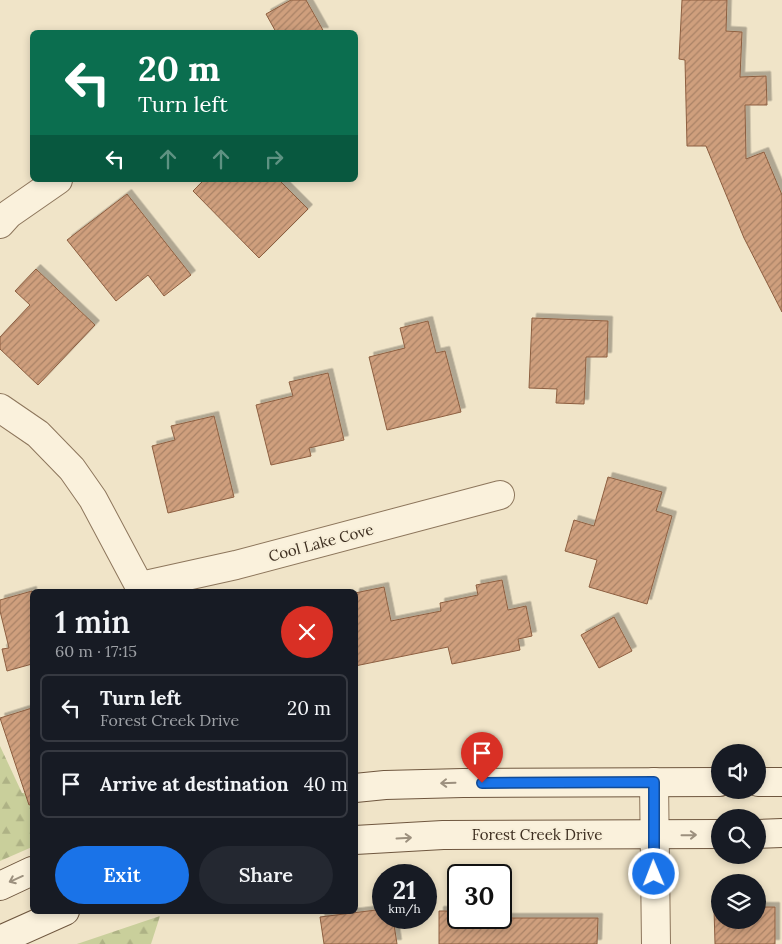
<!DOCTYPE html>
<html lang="en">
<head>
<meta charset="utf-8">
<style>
  :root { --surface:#171b24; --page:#242831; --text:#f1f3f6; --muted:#9ea1a6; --line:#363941; --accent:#1a73e8 }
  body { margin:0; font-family:Lora,serif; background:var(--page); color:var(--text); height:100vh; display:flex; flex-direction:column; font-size:19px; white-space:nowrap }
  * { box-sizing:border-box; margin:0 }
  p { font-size:16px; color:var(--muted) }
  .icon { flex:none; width:28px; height:28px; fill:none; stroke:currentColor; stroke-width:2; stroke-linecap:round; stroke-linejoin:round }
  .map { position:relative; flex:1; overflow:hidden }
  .sheet { position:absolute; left:30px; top:589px; width:328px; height:325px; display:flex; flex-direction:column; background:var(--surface); border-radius:8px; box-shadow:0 2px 8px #0003 }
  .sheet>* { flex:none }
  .guide { position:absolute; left:30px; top:30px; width:328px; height:152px; border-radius:8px; box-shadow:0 2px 8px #0003; background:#0b6e4f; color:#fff; overflow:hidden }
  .tools { position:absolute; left:711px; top:744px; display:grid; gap:10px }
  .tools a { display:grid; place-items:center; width:55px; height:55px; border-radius:50%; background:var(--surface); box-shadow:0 2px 8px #0003; font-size:25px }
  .speed { position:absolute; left:372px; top:864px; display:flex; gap:10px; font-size:25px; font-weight:700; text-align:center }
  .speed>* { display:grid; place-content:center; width:65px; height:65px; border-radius:50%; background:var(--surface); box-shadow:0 2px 8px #0003; line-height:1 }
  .speed small { font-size:12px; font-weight:400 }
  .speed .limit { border:2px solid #111; border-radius:8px; background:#fff; color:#111 }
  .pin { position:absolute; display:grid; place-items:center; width:42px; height:42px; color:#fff; margin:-51px -21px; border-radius:50% 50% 50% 0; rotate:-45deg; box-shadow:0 0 5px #0007 }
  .pin .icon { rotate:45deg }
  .me { position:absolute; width:55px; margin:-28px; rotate:359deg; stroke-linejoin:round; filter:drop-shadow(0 0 4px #0008) }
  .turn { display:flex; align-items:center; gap:18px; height:105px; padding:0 25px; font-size:22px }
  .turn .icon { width:65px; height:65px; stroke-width:2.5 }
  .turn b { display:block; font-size:35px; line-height:42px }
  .lanes { display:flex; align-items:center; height:48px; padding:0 25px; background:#0003; justify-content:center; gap:25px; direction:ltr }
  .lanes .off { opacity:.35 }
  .round { display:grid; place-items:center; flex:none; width:52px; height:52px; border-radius:26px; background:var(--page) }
  .overview { display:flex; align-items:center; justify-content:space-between; height:85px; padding:0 25px }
  h1 { font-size:30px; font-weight:600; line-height:38px }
  .button { display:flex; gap:10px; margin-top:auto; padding:10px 25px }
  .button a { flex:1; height:58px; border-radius:30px; background:var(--accent); color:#fff; font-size:20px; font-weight:600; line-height:58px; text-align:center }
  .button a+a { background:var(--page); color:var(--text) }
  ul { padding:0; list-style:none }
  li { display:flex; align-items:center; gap:15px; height:68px; margin:0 10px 8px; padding:0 15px; border:2px solid var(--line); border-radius:8px }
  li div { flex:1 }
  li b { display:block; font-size:19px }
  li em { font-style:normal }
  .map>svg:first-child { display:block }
  .forest { fill:url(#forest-firs) }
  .building { fill:url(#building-hatch); stroke:#8d5f41; filter:url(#shadow) }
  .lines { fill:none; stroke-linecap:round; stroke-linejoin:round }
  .street-casing { stroke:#8d765c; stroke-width:30 }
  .secondary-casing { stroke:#6f573f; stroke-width:30 }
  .street { stroke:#faf1dc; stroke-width:28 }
  .secondary { stroke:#faf1dc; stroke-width:28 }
  .oneway { stroke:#9c907e }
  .route-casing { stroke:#114b97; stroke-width:12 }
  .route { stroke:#1a73e8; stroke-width:9 }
  .labels { text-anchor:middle; stroke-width:4; stroke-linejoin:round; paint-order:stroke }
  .street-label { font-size:15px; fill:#3d2e20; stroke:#f7eed8 }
</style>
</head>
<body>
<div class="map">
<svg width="782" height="944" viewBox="0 0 782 944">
  <defs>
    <pattern id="forest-firs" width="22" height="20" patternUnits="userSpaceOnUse" patternTransform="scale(1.25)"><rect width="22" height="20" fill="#c9cf9b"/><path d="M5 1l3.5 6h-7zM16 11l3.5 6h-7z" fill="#aeb285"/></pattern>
    <pattern id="building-hatch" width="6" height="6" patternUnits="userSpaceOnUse" patternTransform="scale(1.25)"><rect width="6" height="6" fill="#cf9f7d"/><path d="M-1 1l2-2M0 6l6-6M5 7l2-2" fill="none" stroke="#a98266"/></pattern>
    <filter id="shadow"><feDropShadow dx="4.5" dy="-4.5" stdDeviation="0" flood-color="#0004"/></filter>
  </defs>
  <rect width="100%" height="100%" fill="#f0e4c8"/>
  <!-- forest -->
  <g class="forest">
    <path d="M0,746L22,793H32V847L0,861Z"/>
    <path d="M160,916L151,944H77Z"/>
  </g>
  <!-- building -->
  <g class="building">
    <path d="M291,0H306L324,32H276L266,14Z"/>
    <path d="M682,0H727L726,31L742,32L740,77L766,76L767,105H745L746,159L764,152L782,195V312L744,238L706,146H687L685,60L679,59Z"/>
    <path d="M204,180H279L308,209L259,258L193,191Z"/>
    <path d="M127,194L191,275L164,296L148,275L116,301L67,240Z"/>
    <path d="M36,269L95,325L38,385L0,349V337L30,305L15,291Z"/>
    <path d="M532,318L608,321L607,357H586L584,404L556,403L557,389L529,388Z"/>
    <path d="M428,321L436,353L445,351L461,412L387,430L369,357L405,348L400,328Z"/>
    <path d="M328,373L344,440L309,448L311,456L271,465L256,405L293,396L289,382Z"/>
    <path d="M214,416L234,497L168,513L152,446L175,440L171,426Z"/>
    <path d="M608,477L662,492L656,511L672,516L647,604L589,587L597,560L565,551L574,520L594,526Z"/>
    <path d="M502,580L508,610L526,606L532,636L518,639L520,650L452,664L448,647L355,666V593L384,587L391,621L441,611L440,603L478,595L476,585Z"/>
    <path d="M32,591V664L7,671L2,649L9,648L0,611V600Z"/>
    <path d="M614,617L632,651L599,668L581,635Z"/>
    <path d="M32,708V804L29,805L0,718Z"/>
    <path d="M758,907H775V944H715L714,908H720V920H758Z"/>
    <path d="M384,909V918H393L397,944H324L320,917Z"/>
    <path d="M439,911H459V918H598L597,944H439Z"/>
  </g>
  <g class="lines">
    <!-- street casing -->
    <g class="street-casing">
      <g id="street">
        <path d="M0,224L9,214L58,180"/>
        <path d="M0,408L38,434L72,469L93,499L142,591"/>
        <path d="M141,586L236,565L500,495"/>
        <path d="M654,782L656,944"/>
      </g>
    </g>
    <!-- secondary casing -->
    <g class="secondary-casing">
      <g id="secondary">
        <path d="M758,782H782"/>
        <path d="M355,788L385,785L463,783L720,782"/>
        <path d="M758,834L782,833"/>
        <path d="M355,840L443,835L720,834"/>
        <path d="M0,886L32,871"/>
        <path d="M0,940L65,911"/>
      </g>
    </g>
    <!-- street -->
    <use href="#street" class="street"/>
    <!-- secondary -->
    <use href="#secondary" class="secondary"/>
  </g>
  <!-- one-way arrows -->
  <defs><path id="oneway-shaft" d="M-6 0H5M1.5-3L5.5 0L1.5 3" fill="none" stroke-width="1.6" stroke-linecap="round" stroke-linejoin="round" transform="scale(1.25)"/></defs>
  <g class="oneway">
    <use href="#oneway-shaft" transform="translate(448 783) rotate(178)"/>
    <use href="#oneway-shaft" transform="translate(689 835) rotate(-1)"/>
    <use href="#oneway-shaft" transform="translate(404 838) rotate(-3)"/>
    <use href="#oneway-shaft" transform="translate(16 879) rotate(156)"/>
  </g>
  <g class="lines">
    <!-- route casing -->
    <g class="route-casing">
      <path id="route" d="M482,783L654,782V874"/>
    </g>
    <!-- route -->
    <use href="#route" class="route"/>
  </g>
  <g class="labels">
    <!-- street labels -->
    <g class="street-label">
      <text transform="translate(321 543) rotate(-15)" y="5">Cool Lake Cove</text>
      <text x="537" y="840">Forest Creek Drive</text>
    </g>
  </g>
</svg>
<div class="tools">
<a><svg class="icon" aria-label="sound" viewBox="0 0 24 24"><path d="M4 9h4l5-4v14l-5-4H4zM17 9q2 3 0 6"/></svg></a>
<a><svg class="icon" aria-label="search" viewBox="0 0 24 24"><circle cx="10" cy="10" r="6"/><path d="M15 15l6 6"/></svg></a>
<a><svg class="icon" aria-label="layers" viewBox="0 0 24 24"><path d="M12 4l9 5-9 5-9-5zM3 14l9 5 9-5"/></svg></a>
</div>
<div class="speed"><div>21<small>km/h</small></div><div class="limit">30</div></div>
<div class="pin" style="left:482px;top:783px;background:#d93025"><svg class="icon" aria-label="arrive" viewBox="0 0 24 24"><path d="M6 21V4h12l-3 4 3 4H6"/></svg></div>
<svg class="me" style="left:654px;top:874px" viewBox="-20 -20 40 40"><circle r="17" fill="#1a73e8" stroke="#fff" stroke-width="3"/><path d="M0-11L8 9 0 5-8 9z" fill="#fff"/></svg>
<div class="guide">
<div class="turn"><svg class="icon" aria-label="left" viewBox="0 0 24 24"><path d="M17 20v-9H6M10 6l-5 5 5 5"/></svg><div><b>20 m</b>Turn left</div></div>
<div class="lanes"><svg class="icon" aria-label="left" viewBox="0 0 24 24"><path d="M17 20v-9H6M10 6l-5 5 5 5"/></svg><svg class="icon off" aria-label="ahead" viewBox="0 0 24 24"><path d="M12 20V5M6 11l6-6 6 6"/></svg><svg class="icon off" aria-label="ahead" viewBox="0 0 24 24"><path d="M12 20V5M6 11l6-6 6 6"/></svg><svg class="icon off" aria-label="right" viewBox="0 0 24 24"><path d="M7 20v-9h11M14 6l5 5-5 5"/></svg></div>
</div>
<section class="sheet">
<div class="overview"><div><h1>1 min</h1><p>60 m · 17:15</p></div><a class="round" style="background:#d93025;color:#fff"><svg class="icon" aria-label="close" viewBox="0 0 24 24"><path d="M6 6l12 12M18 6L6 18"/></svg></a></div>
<ul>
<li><svg class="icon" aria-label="left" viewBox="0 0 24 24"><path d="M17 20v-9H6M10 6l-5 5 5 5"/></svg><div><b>Turn left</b><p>Forest Creek Drive</p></div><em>20 m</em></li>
<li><svg class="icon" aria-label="arrive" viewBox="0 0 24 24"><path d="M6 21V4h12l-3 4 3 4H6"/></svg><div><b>Arrive at destination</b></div><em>40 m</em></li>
</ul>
<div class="button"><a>Exit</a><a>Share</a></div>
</section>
</div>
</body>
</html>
